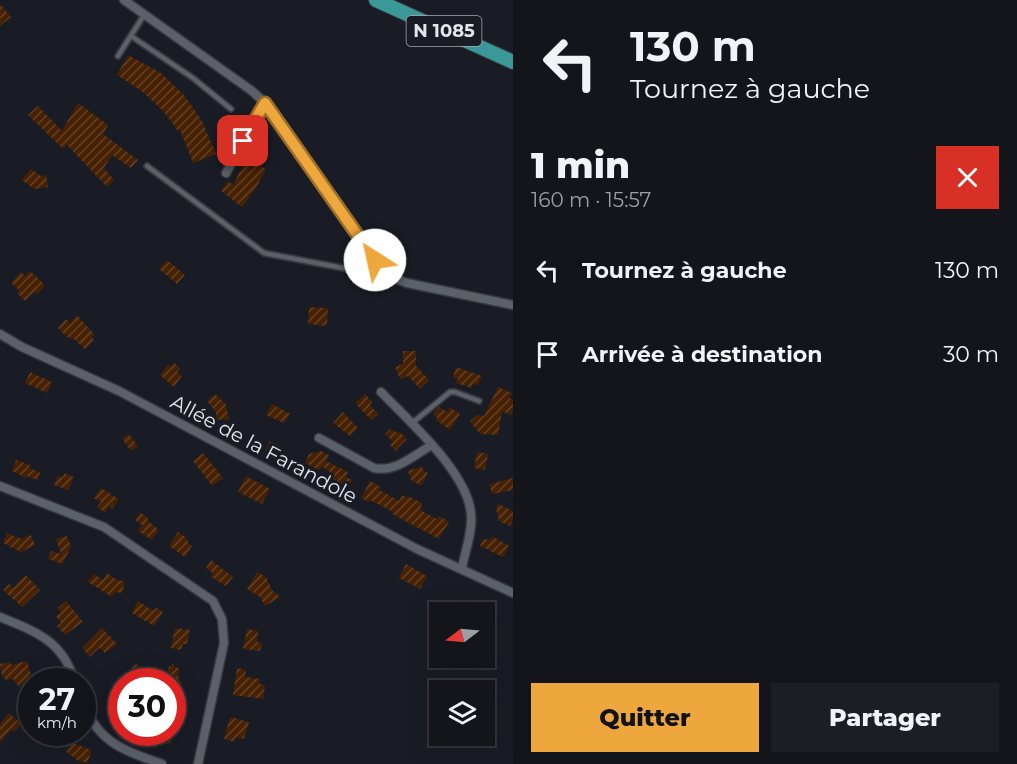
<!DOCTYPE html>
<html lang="fr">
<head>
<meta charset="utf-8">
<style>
  :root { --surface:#13151b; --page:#1c1e24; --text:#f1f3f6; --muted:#9d9fa3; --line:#32343a; --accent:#eea73d }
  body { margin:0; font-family:Montserrat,sans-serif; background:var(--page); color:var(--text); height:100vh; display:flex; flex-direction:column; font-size:22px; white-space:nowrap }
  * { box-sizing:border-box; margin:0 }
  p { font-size:20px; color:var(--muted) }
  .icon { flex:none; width:33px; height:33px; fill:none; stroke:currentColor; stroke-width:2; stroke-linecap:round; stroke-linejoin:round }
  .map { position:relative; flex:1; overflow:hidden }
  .side { display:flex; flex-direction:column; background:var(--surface); width:504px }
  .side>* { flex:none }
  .guide { background:#13151b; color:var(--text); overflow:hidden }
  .needle { width:39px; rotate:254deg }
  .tools { position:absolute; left:429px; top:602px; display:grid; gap:12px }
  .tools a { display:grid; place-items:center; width:66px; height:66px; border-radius:0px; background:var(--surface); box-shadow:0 6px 24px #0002,0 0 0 2px var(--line); font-size:30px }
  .speed { position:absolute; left:18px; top:668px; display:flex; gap:12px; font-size:30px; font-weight:700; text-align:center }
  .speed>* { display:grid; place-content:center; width:78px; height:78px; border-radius:50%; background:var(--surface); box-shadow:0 6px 24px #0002,0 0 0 2px var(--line); line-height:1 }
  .speed small { font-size:15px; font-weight:400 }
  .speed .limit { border:9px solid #d22; background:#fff; color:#111 }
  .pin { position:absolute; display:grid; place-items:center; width:51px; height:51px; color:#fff; margin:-26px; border-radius:12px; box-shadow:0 3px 9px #0006 }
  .me { position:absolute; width:66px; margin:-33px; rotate:325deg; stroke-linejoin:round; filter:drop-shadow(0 0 4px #0008) }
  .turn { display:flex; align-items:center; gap:21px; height:126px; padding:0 18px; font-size:27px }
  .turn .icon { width:78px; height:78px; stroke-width:2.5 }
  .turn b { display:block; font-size:42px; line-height:51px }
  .round { display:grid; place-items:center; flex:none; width:63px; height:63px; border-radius:0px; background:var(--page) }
  .overview { display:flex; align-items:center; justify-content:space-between; height:102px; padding:0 18px }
  h1 { font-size:36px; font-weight:800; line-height:45px }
  .cta { display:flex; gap:12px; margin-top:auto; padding:12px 18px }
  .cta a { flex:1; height:69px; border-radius:0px; background:var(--accent); color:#111; font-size:24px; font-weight:800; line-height:69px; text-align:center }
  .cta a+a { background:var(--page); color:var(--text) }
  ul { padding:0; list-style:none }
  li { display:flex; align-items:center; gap:18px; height:84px; padding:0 18px }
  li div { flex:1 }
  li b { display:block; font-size:22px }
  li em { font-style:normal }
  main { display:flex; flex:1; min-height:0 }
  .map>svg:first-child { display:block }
  .building { fill:url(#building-hatch) }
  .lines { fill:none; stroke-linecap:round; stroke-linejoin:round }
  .lane-casing { stroke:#36383e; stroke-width:8 }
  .street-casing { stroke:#36383e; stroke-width:11 }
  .primary-casing { stroke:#36383e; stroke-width:16 }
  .lane { stroke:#5b6069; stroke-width:4.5 }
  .street { stroke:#5b6069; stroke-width:8 }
  .primary { stroke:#3b9898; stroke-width:14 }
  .route-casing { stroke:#9b6d28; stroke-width:15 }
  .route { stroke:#eea73d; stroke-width:10 }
  .labels { text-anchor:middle; stroke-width:6; stroke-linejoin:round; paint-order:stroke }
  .shield { fill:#191c24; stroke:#a6a9af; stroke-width:1.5 }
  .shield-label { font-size:18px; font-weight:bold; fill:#e3e6eb }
  .street-label { font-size:20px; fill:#e3e6eb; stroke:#191c24 }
</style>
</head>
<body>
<main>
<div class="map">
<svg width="513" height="764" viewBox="0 0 513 764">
  <defs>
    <pattern id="building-hatch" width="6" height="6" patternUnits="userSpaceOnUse" patternTransform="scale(1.5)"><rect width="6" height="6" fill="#482103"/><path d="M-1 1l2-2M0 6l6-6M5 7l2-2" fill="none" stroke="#624128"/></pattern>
  </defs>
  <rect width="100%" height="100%" fill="#191c24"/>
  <!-- building -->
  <g class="building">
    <path d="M0,4L11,17L0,26Z"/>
    <path d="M128,55L161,73L184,95L202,121L216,154L193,163L180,130L178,131L164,112L143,92L117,75Z"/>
    <path d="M78,103L108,125L103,134L138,160L131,168L112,155L104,168L114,180L107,187L67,145L63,149L28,115L38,106L62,131Z"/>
    <path d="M252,146L265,154L259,165L266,169L256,188L242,207L221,191L228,181L233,185Z"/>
    <path d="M31,169L41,176L46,175L48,187L34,189L22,180Z"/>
    <path d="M167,260L185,275L177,284L159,269Z"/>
    <path d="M30,271L43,283L44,287L37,294L34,292L25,301L17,293L19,290L11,283L21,272L25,276Z"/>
    <path d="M309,307L328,308L327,326L308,324Z"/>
    <path d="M77,315L94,334L92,337L94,340L85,349L74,339L67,337L58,328L66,319L70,323Z"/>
    <path d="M403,351H416V366L429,380L420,389L408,376L400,379L395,367L403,364Z"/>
    <path d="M174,363L180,368L177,372L182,376L174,387L160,375L169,364L171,366Z"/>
    <path d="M456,367L482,376L478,385L473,384L472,388L456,383L458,379L453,377Z"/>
    <path d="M30,372L52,382L47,393L25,383Z"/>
    <path d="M498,387L512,393L509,398L513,400V410L511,415L502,411L498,435L480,434L470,421L477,415L484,416Z"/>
    <path d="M215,394L225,403L229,419L216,420V412L207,401Z"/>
    <path d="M365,394L372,402L370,405L378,414L371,420L355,403Z"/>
    <path d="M272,404L290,414L284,423L266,415Z"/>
    <path d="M439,407L447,412L450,407L460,414L450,430L436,420L438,418L433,415Z"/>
    <path d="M343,412L358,428L350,436L333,423Z"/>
    <path d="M390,429L398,433L400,432L407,439L395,451L390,445L393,442L385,434Z"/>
    <path d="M129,434L138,446L131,451L122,439Z"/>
    <path d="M270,441L282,447L277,457L265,451Z"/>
    <path d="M321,451L329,455L326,461L348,472L346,477L352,480L346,491L330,483L334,475L322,466L319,470L305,463L309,454Z"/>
    <path d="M477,452L488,454L485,470L474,468Z"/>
    <path d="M203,453L223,478L212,486L193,461Z"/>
    <path d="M16,460L30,465L29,468L40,472L38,480L26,476V478L12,471Z"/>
    <path d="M422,466L423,470L428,473L421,486L411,480L408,471Z"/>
    <path d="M64,473L74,477L68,490L54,485L58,476L63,477Z"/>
    <path d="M246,476L270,489L262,504L238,492Z"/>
    <path d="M513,478V490L492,494L489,484Z"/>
    <path d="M370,481L381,487L379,490L399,501L402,495L407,498L408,496L422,503L420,510L437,519L439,516L449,522L439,539L392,514L393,512L370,500L369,502L361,498Z"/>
    <path d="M101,488L119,499L112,509L109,506L105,513L97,507L101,502L94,498Z"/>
    <path d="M498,504L513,511V520L510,526L499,521L496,508Z"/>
    <path d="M140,512L148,518L147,520L157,528L158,531L152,540L138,531L142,525L135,520Z"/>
    <path d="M178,532L187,538L188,543L192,546L185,557L169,546Z"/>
    <path d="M7,533L21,539L31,535L35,545L21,552L3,543Z"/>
    <path d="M67,536L71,546L63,564L48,559L51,551L61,554L56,539Z"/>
    <path d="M492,536L509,546L503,557L480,546L483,539L490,540Z"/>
    <path d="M211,560L233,577L226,586L211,577L213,573L206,568Z"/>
    <path d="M406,564L427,576L420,589L399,578Z"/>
    <path d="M257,572L266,577L272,590L280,597L265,606L260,597L247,589Z"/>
    <path d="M107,573L117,580L124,581L123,593L115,592L112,597L88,582L94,574L103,580Z"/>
    <path d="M26,575L40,590L22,607L3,590L9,584L13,588Z"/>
    <path d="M66,601L83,622L65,635L57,626L61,623L56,616L61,612L58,608Z"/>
    <path d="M138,601L152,610L157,608L163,612L154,626L132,613Z"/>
    <path d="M102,628L117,644L105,653L100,648L98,649L90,657L82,648Z"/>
    <path d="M175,628L190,630L187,644H183L181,650L171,648Z"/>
    <path d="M247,629L258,631L257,642L262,643L260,651L243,649Z"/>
    <path d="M27,661L32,679L26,683L25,682L19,687L13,679L6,680L2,676L0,664L10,662L11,665Z"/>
    <path d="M172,663L175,667L179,668L178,676L184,690L172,695V681H167L169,666L172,667Z"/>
    <path d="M136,664L148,672L144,681H134L127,673Z"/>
    <path d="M237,668L246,670L245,677L260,679L259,684L265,685L263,699L233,695Z"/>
    <path d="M122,700V713L116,722L107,711Z"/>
    <path d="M9,713L21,724L14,732L11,730L0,742V724Z"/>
    <path d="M230,717L249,722L244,739L236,737L234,742L224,739Z"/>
    <path d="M160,732H173L171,744L156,742L157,734H159Z"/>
    <path d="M73,743L92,750L87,763L77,760L66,752Z"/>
  </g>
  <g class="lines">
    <!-- lane casing -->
    <g class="lane-casing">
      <g id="lane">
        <path d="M131,36L193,78L231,109"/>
        <path d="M118,56L144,15"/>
        <path d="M147,166L264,253L364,272L379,274L385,272"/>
        <path d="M411,424L450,392H455L479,401"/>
      </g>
    </g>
    <!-- street casing -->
    <g class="street-casing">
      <g id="street">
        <path d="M124,0L252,91L265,103L385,272L396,279L407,283L513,305"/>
        <path d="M226,173L265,103"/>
        <path d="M0,334L22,347L119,391L417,549L513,593"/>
        <path d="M381,392C409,421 468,473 471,514C473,531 465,551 462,568"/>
        <path d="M319,438L374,468C395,473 414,455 432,445"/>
        <path d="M0,486L104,527L213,601L222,619L224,643L198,764"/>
        <path d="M0,617C22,626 48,635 62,655C68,662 71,672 75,681"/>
        <path d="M82,699C96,742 123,750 162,764"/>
      </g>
    </g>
    <!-- primary casing -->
    <g class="primary-casing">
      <path id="primary" d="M376,0L513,62"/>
    </g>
    <!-- lane -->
    <use href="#lane" class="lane"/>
    <!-- street -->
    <use href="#street" class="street"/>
    <!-- primary -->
    <use href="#primary" class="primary"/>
  </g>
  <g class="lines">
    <!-- route casing -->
    <g class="route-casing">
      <path id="route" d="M243,141L265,103L375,260"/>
    </g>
    <!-- route -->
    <use href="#route" class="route"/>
  </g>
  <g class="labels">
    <!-- shield labels -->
    <rect class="shield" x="406.5" y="16" width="75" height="30" rx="4.5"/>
    <g class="shield-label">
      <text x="444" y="37">N 1085</text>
    </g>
    <!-- street labels -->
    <g class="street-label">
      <text transform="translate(264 449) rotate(28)" y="7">Allée de la Farandole</text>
    </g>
  </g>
</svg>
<div class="tools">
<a><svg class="needle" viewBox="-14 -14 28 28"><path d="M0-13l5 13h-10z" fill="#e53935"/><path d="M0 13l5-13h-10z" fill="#9d9fa3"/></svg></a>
<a><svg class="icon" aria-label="layers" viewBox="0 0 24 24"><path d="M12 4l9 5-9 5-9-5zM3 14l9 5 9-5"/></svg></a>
</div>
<div class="speed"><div>27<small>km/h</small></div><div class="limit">30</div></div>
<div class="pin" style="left:243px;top:141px;background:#d93025"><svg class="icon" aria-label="arrive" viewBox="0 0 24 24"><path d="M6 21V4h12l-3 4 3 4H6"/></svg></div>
<svg class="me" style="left:375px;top:260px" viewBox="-20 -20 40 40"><circle r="19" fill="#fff"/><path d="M0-13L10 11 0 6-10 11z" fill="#eea73d"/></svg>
</div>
<section class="side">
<div class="guide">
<div class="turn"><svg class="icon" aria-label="left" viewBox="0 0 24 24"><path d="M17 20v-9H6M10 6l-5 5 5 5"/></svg><div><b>130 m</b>Tournez à gauche</div></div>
</div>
<div class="overview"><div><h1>1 min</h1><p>160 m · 15:57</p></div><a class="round" style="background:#d93025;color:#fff"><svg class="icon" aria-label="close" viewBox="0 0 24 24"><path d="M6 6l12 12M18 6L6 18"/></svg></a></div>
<ul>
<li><svg class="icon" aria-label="left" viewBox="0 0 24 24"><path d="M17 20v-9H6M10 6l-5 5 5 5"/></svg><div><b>Tournez à gauche</b></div><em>130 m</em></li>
<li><svg class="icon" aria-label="arrive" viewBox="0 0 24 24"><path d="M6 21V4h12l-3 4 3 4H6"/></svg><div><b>Arrivée à destination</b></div><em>30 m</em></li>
</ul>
<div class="cta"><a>Quitter</a><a>Partager</a></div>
</section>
</main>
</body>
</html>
